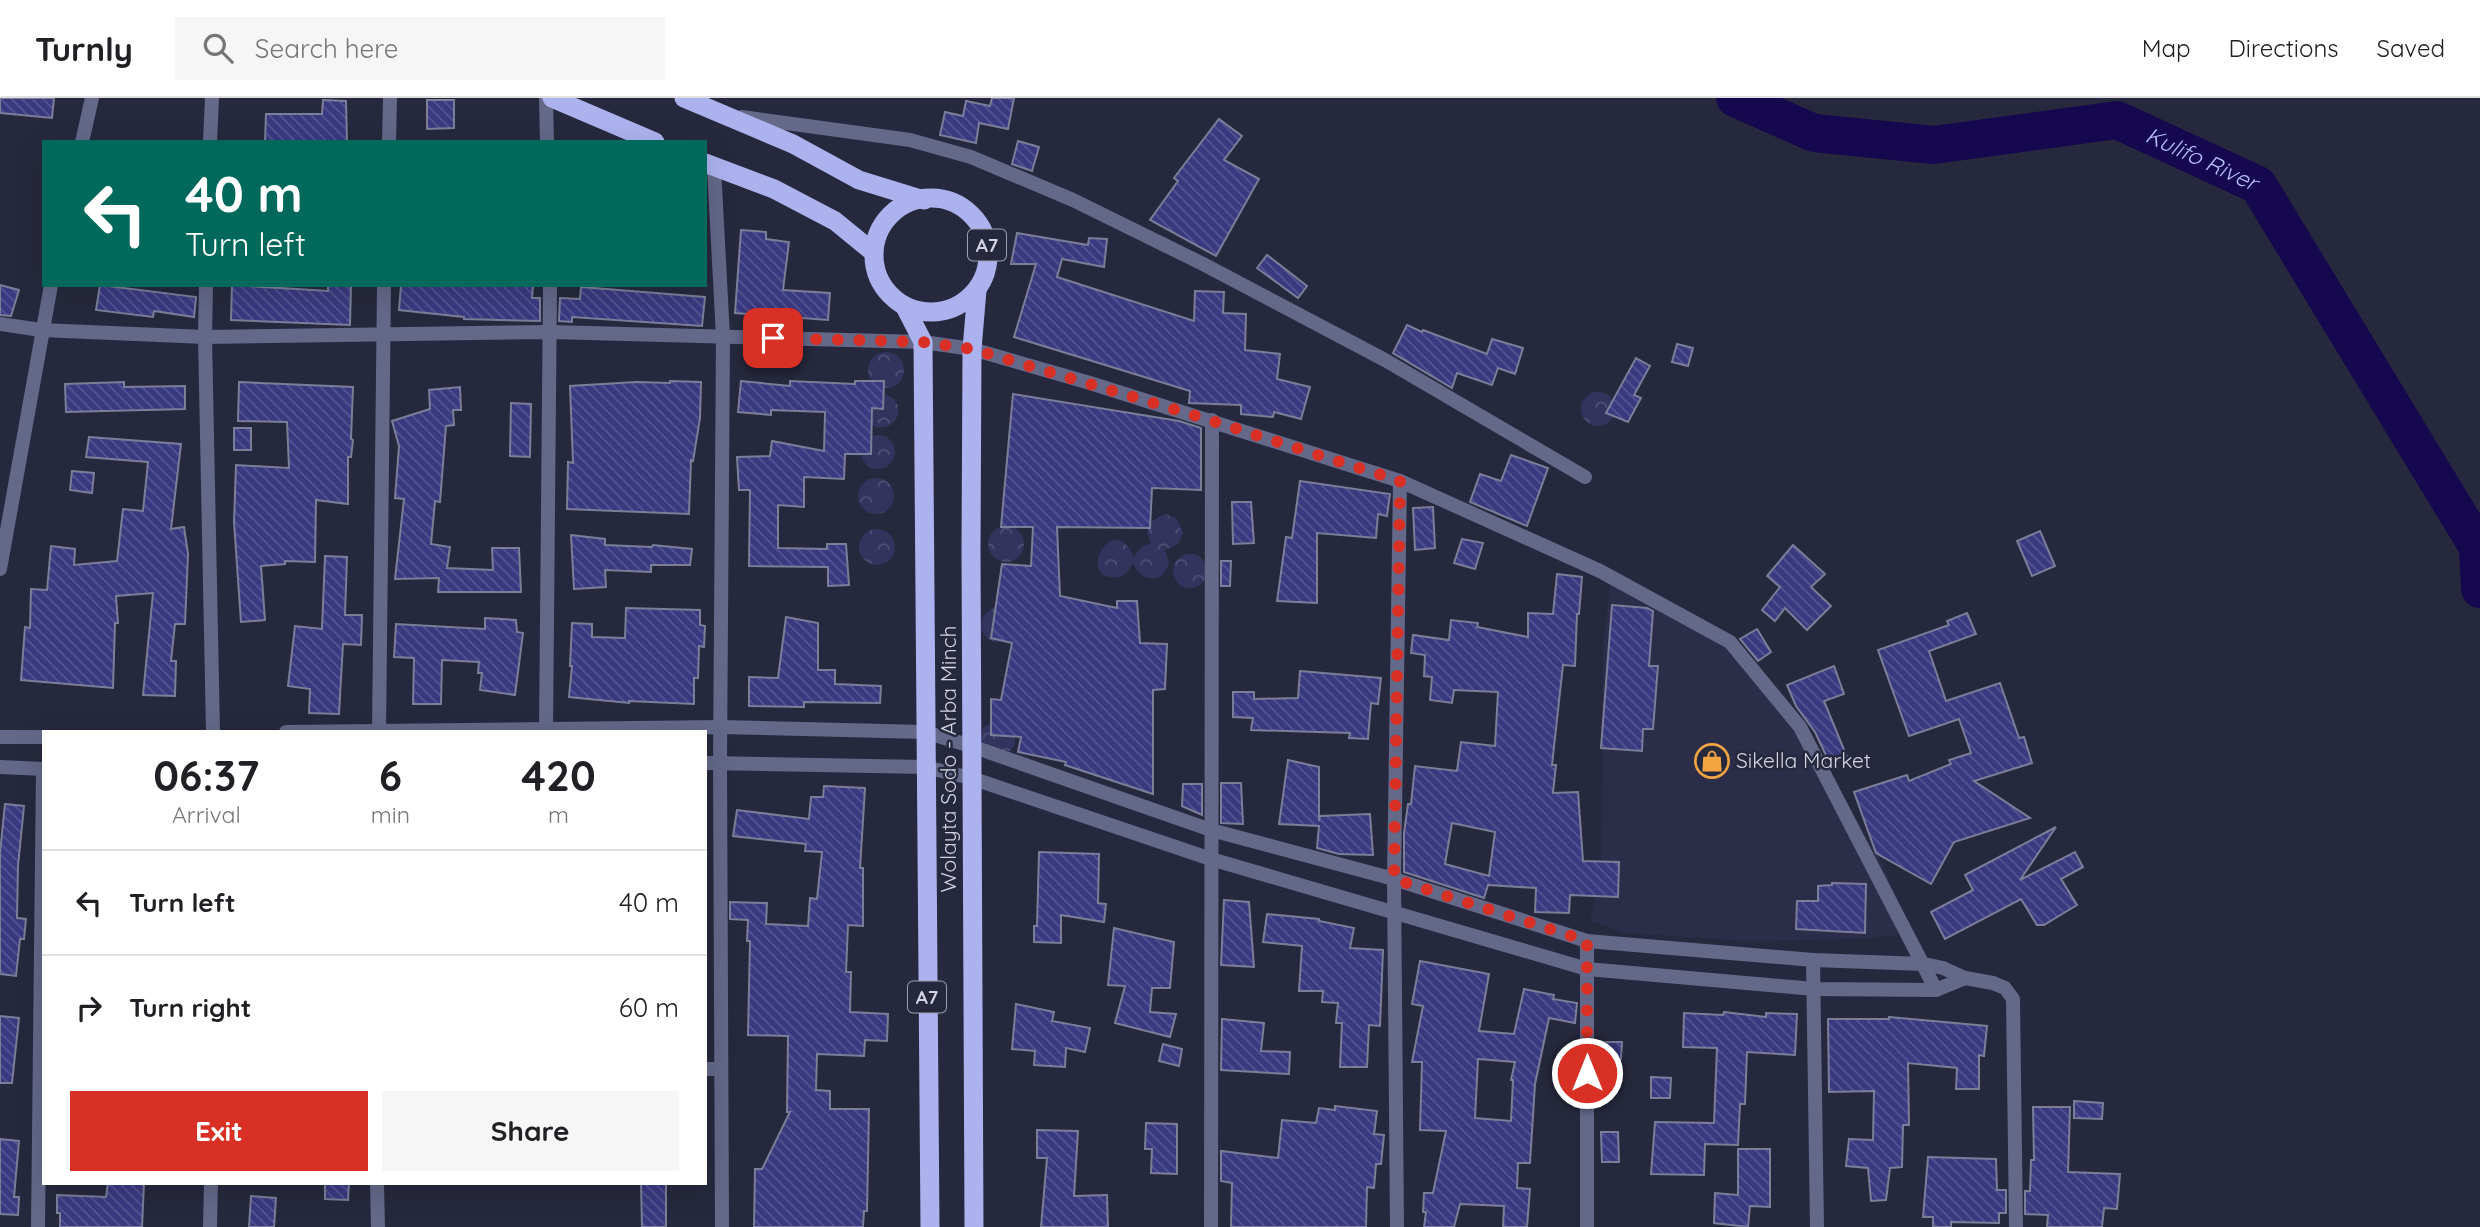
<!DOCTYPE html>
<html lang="en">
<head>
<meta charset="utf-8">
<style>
  :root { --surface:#fff; --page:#f6f6f6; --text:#202124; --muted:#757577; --line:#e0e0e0; --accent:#d93025 }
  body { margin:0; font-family:Quicksand,sans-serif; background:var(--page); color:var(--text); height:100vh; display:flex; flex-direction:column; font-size:26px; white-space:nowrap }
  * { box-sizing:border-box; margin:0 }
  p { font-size:23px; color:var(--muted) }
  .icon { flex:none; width:38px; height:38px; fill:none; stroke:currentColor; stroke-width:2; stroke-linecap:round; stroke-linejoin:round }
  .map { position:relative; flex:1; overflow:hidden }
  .drawer { position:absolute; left:42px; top:632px; width:665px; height:455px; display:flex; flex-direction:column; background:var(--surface); border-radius:0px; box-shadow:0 7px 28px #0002 }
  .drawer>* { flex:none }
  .top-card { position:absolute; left:42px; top:42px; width:665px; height:147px; border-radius:0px; box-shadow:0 7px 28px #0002; background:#00695c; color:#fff; overflow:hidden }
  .pin { position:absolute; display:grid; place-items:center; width:60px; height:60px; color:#fff; margin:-30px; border-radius:14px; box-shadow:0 4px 10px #0006 }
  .me { position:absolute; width:77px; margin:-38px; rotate:0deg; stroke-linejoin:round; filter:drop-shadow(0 0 5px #0008) }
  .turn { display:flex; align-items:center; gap:24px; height:147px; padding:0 28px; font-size:32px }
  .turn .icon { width:91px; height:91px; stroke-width:2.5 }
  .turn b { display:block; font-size:49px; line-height:60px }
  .eta { display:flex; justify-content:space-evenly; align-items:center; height:119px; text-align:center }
  .eta b { font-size:42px; font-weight:800; line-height:49px }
  .primary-button { display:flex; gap:14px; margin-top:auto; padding:14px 28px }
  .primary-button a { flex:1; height:80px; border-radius:0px; background:var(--accent); color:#fff; font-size:28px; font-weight:800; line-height:80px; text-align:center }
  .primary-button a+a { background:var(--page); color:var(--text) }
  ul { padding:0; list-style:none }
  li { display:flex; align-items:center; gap:21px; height:105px; padding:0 28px; border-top:2px solid var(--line) }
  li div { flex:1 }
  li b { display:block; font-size:26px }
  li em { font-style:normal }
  header { display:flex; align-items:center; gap:42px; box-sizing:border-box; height:98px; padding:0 35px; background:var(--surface); border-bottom:2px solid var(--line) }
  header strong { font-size:33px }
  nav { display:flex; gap:38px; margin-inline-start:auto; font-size:24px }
  .search { width:490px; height:63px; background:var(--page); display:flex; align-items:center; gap:18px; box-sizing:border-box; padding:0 24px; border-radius:0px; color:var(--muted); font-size:26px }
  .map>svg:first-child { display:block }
  .built { fill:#2b2d49 }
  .forest { fill:url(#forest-crowns) }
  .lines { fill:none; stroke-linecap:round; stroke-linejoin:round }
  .river { stroke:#15084e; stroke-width:38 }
  .building { fill:url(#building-back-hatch); stroke:#7b7e98; stroke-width:2; fill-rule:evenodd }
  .minor { stroke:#646889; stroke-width:14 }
  .trunk { stroke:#acb2ee; stroke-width:19 }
  .route { stroke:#d93025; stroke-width:12; stroke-dasharray:0 21.6 }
  .labels { text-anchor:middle; stroke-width:5; stroke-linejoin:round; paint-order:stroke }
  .shield { fill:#26283d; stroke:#9ea0b1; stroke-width:2 }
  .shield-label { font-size:19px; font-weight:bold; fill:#d2d4e3 }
  .street-label { font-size:21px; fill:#d2d4e3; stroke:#26283d }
  .poi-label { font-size:21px; fill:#d2d4e3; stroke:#26283d; text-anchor:start }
  .water-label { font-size:23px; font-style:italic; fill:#b5bcfa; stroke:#26283d }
</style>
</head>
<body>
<header>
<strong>Turnly</strong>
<div class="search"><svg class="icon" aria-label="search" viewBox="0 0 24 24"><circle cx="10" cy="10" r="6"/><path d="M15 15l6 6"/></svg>Search here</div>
<nav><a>Map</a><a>Directions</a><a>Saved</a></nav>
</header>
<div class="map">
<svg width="2480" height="1129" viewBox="0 0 2480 1129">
  <defs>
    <pattern id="forest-crowns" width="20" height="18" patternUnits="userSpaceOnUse" patternTransform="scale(1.75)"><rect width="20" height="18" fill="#32345e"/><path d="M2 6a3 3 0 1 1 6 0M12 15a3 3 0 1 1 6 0" fill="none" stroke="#4f5075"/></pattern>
    <pattern id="building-back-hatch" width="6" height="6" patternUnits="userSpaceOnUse" patternTransform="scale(1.75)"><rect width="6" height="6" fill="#393980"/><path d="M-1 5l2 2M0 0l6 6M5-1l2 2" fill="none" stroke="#555592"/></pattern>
  </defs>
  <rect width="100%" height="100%" fill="#26283d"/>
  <!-- built -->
  <path class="built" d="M1619,475L1725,539L1816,653L1881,763L1904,816L1897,837L1867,841L1745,843L1625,835L1590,823L1601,776L1603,548L1611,477Z"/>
  <!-- forest -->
  <g class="forest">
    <circle cx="886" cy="272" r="18"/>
    <circle cx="1598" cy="311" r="17"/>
    <path d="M881,295C913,301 896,343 868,325L864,308Z"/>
    <circle cx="878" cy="354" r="17"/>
    <circle cx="876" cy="398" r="18"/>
    <path d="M1165,416L1176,420L1183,435L1178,446L1165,452L1169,465C1163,487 1140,484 1133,465C1130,472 1126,478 1117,479C1075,483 1112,410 1134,459L1141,449L1151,445L1147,435L1150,424Z"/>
    <circle cx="1006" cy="446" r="18"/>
    <circle cx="877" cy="449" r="18"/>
    <circle cx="1190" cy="473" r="17"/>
    <path d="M999,509L1008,542C980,553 969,514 999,509Z"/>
    <path d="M993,623L1015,636V647L1007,656L985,653L980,641L983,630Z"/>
  </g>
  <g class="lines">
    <!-- river -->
    <path class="river" id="s1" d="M1735,0L1814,35L1934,47L2117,22L2258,87L2478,449L2480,491"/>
  </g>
  <!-- building -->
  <g class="building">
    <path d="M0,0H54L52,20L0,15Z"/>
    <path d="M992,0H1014L1008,31L979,25L976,45L940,37L945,14L963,18L966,3L990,8Z"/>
    <path d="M323,2L346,3L347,44H265L266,16H322Z"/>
    <path d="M427,2H454V30L427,31Z"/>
    <path d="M1219,21L1242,38L1224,62L1259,81L1216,158L1150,122L1178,83L1174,80Z"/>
    <path d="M1018,43L1039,49L1032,73L1012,66Z"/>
    <path d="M741,132L766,134V141L789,144L783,192L830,195L828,222L735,215Z"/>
    <path d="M1017,135L1088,147L1089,140L1107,141L1104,169L1062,161L1057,179L1194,223L1195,193L1224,194L1223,215L1246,216L1245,252L1280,256L1277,281L1310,289L1301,321L1274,314L1273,319L1241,316V307L1189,305L1190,293L1014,239L1036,166H1011Z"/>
    <path d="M1267,157L1307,188L1298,200L1257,170Z"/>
    <path d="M0,187L19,192L11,218L0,217Z"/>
    <path d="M100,187L196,199L194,219L154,213L153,219L96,212Z"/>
    <path d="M232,187L328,193V187H351L350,227L231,222Z"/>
    <path d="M401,187H533L532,200H540V223L464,221V219L399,212Z"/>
    <path d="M581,189L705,199L702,228L572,219V224L559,223L560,200L580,201Z"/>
    <path d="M1407,227L1422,234L1423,232L1487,256L1492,241L1523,250L1515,276L1498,270L1492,287L1457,275L1452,290L1393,255Z"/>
    <path d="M1677,246L1693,250L1688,268L1672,264Z"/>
    <path d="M1636,260L1650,268L1634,297L1641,300L1628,324L1606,315Z"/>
    <path d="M670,283L701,284L700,320L693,363L691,362L689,416L567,411L568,364L573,365L570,288L636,284L670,285Z"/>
    <path d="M741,283L790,288V283L855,286V283H884L883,311L872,310L871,356H845L844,381L804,379V409L778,407V450L827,451V446H846L849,487L828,488V469L749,468L750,392H739L737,359L770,358L772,343L824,353L825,314L771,312V317L738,314Z"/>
    <path d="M124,284V289L185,288V311L66,314L65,286Z"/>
    <path d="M239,284L353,289L351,341L353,342L351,359H348V406L316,402L315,464L285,463V466L261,468L265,522L241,524L234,424L236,367L289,370L287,324L238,323Z"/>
    <path d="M460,289L461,312H453L454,327L446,328L440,404L435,403L431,446L450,449L447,470L493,472L492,450H519L521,494H438L439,480L395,481L404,401L395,400L399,348L392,323L430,311L429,292Z"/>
    <path d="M1013,296L1179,323L1201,330V392L1152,390L1150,430L1057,429L1060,498L1117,510V503H1137L1140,545L1167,546L1165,591L1153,592V696L1065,667L1066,664L1018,654L1021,639L991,637V601L1001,602L1012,545L991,540L1002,466L1031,468L1033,429H1001Z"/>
    <path d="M511,305L531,306L530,359L510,358Z"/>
    <rect x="234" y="330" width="17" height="22"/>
    <path d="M89,339L181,346L171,431L184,429L188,456L185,526H175L171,563H176L175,598L143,597L153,495L116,498L118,525H115L113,590L21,582L25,529L30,530L31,491L47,492L51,448L75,451L74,467L117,463L123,411L143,413L148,364L86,359Z"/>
    <path d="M1511,357L1548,370L1527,428L1470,404L1480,376L1501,383Z"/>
    <path d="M72,373L94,375L92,395L70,392Z"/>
    <path d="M1300,383L1390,396L1387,418L1378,416L1376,440L1317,435V505L1277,503L1286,439L1292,440Z"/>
    <path d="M1232,404H1251L1254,445L1233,446Z"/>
    <path d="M1433,409L1435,450L1415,452L1413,410Z"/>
    <path d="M2040,433L2055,468L2032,478L2017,443Z"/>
    <path d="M571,437L605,441V447L652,449L653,447L692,451L690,467H651V474L605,472L606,489L574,491Z"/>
    <path d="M1462,441L1483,445L1475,471L1454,465Z"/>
    <path d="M1793,447L1825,476L1811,489L1831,508L1807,532L1785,510L1775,523L1762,512L1780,489L1767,478Z"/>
    <path d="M325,458L347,459L345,517H362L361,547L343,546L339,616L309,615L310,591L288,588L295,528L322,531Z"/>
    <path d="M1221,463H1231L1230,488H1221Z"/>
    <path d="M1557,476L1582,479L1579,516H1577L1575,568L1563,567L1552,667H1556L1553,695L1578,694L1583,763L1619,764L1618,799L1570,797L1569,815L1535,814L1536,790L1488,787L1484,800L1404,774V735L1408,706H1411L1415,668L1457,673L1461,644L1495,648L1498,594L1454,592L1452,605L1430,602L1432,579L1424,578L1425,557L1411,555L1413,537L1449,542L1451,522L1478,525L1477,529L1528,539V515L1553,516ZM1452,725L1495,734L1489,778L1445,766Z"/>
    <path d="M1612,507L1647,510L1653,513L1649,568H1658L1653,631H1643L1642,653L1601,650Z"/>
    <path d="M626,510L700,512V527L705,528L704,549L699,548L698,580H694V606L629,603V605L569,599L572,568H570L572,525L592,526V539L625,540Z"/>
    <path d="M1967,515L1976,536L1929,553L1946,603L2000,585L2019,640L2024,639L2032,665L1974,683L2030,720L1954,744L1931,786L1876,755L1854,694L1907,677L1909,683L1951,666L1949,662L1971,655L1959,621L1909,638L1878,552L1949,527L1947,523Z"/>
    <path d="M786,519L818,525V572H835V586L881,588L880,605L804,604V609L749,608V579L778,580Z"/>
    <path d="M485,520L516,522L517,534L523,535L515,597L480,592L482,575H478L479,564L442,562L441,606H413L414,560L394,559L396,526L485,531Z"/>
    <path d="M1757,531L1771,554L1758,563L1740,541Z"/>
    <path d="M1834,568L1844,596L1824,603L1847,659L1830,666L1815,634L1796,608L1787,587Z"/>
    <path d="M1300,573L1381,580L1378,606L1371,605L1368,641L1349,640L1350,635L1251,632L1253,620L1233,619V594H1254V601L1298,600Z"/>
    <path d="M1288,662L1319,669V723L1320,718L1370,716L1373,757L1339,756L1317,750L1319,728L1279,726Z"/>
    <path d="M1221,685H1241L1243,726L1221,725Z"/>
    <path d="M1183,686H1202V717L1182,708Z"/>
    <path d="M824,688L865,690L860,770H863V828L848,827L846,874H851L850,914L888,916L887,943L865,942L864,958L817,956L816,992L830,993V1011H869L867,1113H864L863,1129H754L755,1071H762L790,1014H787L788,938L748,937L750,843H747L748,822L730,821V804L767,805L766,826L808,828L810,800L817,801L822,754L805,753L806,746L733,738L737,712L809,721L811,699H823Z"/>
    <path d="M5,706L24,708L18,768L17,820L26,821L24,841H20L16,878L0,876V755Z"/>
    <path d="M2056,729L2020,782L2075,754L2083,769L2061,781L2077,807L2044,827H2037L2021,801L1945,841L1931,814L1973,792L1965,777Z"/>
    <path d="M1039,754L1099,756L1098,805L1106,806L1104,824L1061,817V845L1034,844V828H1037Z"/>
    <path d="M1832,785L1866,786L1865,835L1796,831L1797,803H1818V788L1832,787Z"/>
    <path d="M1224,802L1249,804L1254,869L1221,867Z"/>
    <path d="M1267,816L1319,821V823L1354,830L1350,850L1383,852L1380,928L1369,927L1367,969H1340L1342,925H1336L1338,905L1322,904L1323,893H1299L1302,848L1263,844Z"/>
    <path d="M1114,830L1174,844L1170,890H1152L1150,914L1176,916L1170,939L1115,925L1125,888L1108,887Z"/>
    <path d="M1420,863L1489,876L1479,933L1514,936L1524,891L1554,897L1553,901L1577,905L1575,925L1549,920L1535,986L1530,1065H1518L1517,1090L1530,1091L1527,1129H1503L1504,1108L1460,1106L1454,1129H1424L1426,1114H1423L1424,1095H1433L1446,1033L1420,1032L1422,964H1412L1423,908L1412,906ZM1478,961L1515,964L1511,982H1513L1511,1023L1475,1020Z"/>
    <path d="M1016,906L1054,914L1052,923L1090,930L1085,954L1066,950L1065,969L1034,967L1035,953L1012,951Z"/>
    <path d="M1724,914L1766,919V915L1797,916L1795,957L1747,954L1745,1006H1740L1738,1047L1705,1046L1704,1077L1651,1076L1655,1024L1714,1025L1717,950L1683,949L1684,915L1723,917Z"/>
    <path d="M0,918L19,920L12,985H0Z"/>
    <path d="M1889,919L1987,928L1984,958L1979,957V991H1956L1957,970L1908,965L1909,1027H1903L1902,1069L1890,1070L1886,1102L1871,1103L1868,1070L1846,1068L1849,1041L1873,1042L1874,993L1829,994L1828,921H1889Z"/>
    <path d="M1222,921L1264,925L1261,953L1290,954L1289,976L1221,972Z"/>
    <path d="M1603,944H1622L1621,961L1602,960Z"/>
    <path d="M1163,946L1182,951L1179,968L1159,963Z"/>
    <path d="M1651,979L1671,980L1670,1000H1651Z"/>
    <path d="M2074,1003L2103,1005L2102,1021L2074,1020Z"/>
    <path d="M1335,1008L1377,1013L1374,1036L1384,1037L1381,1066H1376L1374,1090L1367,1089L1366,1129H1231L1232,1085L1221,1083V1053L1278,1060L1282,1022L1316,1025L1319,1010L1335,1012Z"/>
    <path d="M2033,1009H2070L2068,1074L2120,1076L2117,1111L2104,1110L2102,1129H2047L2048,1117L2025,1116V1093H2030L2031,1062H2034Z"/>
    <path d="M1146,1025L1177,1026V1076L1151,1075L1152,1051H1145Z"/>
    <path d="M1037,1032L1078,1033L1074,1098L1107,1097L1108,1129H1041L1047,1060H1037Z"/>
    <path d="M1601,1034H1618L1619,1064H1602Z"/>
    <path d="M0,1041L19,1043L14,1099H19L18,1117L0,1116Z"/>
    <path d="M1738,1051H1770V1109L1750,1108L1748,1129L1714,1125L1715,1095L1738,1097Z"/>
    <path d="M1928,1059L1996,1061L1997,1092H2006V1115H1999V1125L1951,1124V1129H1933V1119H1923Z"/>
    <path d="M108,1085H144L142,1129H60V1115H57V1097L106,1099Z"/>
    <path d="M325,1085H349L348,1102L325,1101Z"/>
    <path d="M641,1085H666V1129H642Z"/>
    <path d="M251,1098L276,1100L274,1129H249Z"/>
  </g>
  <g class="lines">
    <!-- minor -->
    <g class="minor">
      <path d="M546,0L547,44"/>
      <path d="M742,19L910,42L971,59L1073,102L1203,166L1385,262L1585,379"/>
      <path d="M82,44L92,0"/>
      <path d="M210,44L212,0"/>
      <path d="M389,44L390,0"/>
      <path d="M714,69L723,239L720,665L722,1129"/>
      <path d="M206,187L205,239L213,634"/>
      <path d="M0,226L41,232L205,239L551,234L923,244L972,251L1090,285L1400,383L1600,473L1730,544L1800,629L1936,892"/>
      <path d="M0,471L51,187"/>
      <path d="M286,634L721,629L925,634L971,648L1211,732L1394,781L1587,843L1813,862L1924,866L1943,870L1965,880L1993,885L2005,890L2013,901L2016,1129"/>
      <path d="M379,634L384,187"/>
      <path d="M546,634L550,187"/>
      <path d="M0,639H44"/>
      <path d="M705,665L925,669L971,680L1211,761L1587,871L1814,891L1936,892L1965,880"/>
      <path d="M0,669L44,671"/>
      <path d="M1587,843V1129"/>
      <path d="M1813,862L1817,1129"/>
      <path d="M705,971H720"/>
      <path d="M377,1085L378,1129"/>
      <path d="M38,1129L43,671"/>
      <path d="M210,1129L211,1085"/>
      <path d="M1211,1129L1212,322"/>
      <path d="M1397,1129L1394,781L1400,383"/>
    </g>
    <!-- trunk -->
    <g class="trunk">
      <path d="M552,0L655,44"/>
      <path d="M684,0L793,46L859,82L924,102"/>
      <path d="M705,65L774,91L835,123L873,154"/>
      <circle cx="931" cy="157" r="57"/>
      <path d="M905,209L923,244L930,1129"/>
      <path d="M974,1129L971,453L972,251L977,192"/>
    </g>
  </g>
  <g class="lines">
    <!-- route -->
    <path class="route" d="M773,240L923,244L972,251L1187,315L1400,383L1394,781L1587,843V975"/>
  </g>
  <!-- icons -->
  <defs>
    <g id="shop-ring" transform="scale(1.75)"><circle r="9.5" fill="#26283d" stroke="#f2a541" stroke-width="1.5"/><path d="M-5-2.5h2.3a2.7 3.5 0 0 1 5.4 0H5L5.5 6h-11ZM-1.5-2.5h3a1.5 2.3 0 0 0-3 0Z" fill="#f2a541"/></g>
  </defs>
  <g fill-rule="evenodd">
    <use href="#shop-ring" x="1712" y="663"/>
  </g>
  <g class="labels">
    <!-- shield labels -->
    <g class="shield">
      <rect x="968" y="131.5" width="38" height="31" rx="5"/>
      <rect x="908" y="883.5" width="38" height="31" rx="5"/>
    </g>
    <g class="shield-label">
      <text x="987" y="154">A7</text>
      <text x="927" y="906">A7</text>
    </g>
    <!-- street labels -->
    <g class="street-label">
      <text transform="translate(949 661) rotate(-90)" y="7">Wolayta Sodo - Arba Minch</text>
    </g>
    <!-- poi labels -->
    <g class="poi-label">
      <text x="1736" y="670">Sikella Market</text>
    </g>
    <!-- water labels -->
    <g class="water-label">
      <text dy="8" stroke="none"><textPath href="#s1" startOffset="485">Kulifo River</textPath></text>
    </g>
  </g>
</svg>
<div class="pin" style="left:773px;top:240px;background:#d93025"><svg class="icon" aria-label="arrive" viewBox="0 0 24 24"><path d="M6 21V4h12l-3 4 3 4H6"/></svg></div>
<svg class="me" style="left:1587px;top:975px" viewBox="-20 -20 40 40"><circle r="17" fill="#d93025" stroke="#fff" stroke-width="3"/><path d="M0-11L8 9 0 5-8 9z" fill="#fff"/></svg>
<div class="top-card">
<div class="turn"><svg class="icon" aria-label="left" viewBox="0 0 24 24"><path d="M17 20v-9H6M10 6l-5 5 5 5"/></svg><div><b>40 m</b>Turn left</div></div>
</div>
<section class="drawer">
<div class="eta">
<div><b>06:37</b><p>Arrival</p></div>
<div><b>6</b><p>min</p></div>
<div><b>420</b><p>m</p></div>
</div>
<ul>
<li><svg class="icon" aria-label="left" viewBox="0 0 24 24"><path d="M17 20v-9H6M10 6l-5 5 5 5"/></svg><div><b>Turn left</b></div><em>40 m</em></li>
<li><svg class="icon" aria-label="right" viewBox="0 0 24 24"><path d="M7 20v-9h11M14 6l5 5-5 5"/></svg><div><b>Turn right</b></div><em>60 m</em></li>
</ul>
<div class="primary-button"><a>Exit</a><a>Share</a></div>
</section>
</div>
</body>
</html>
